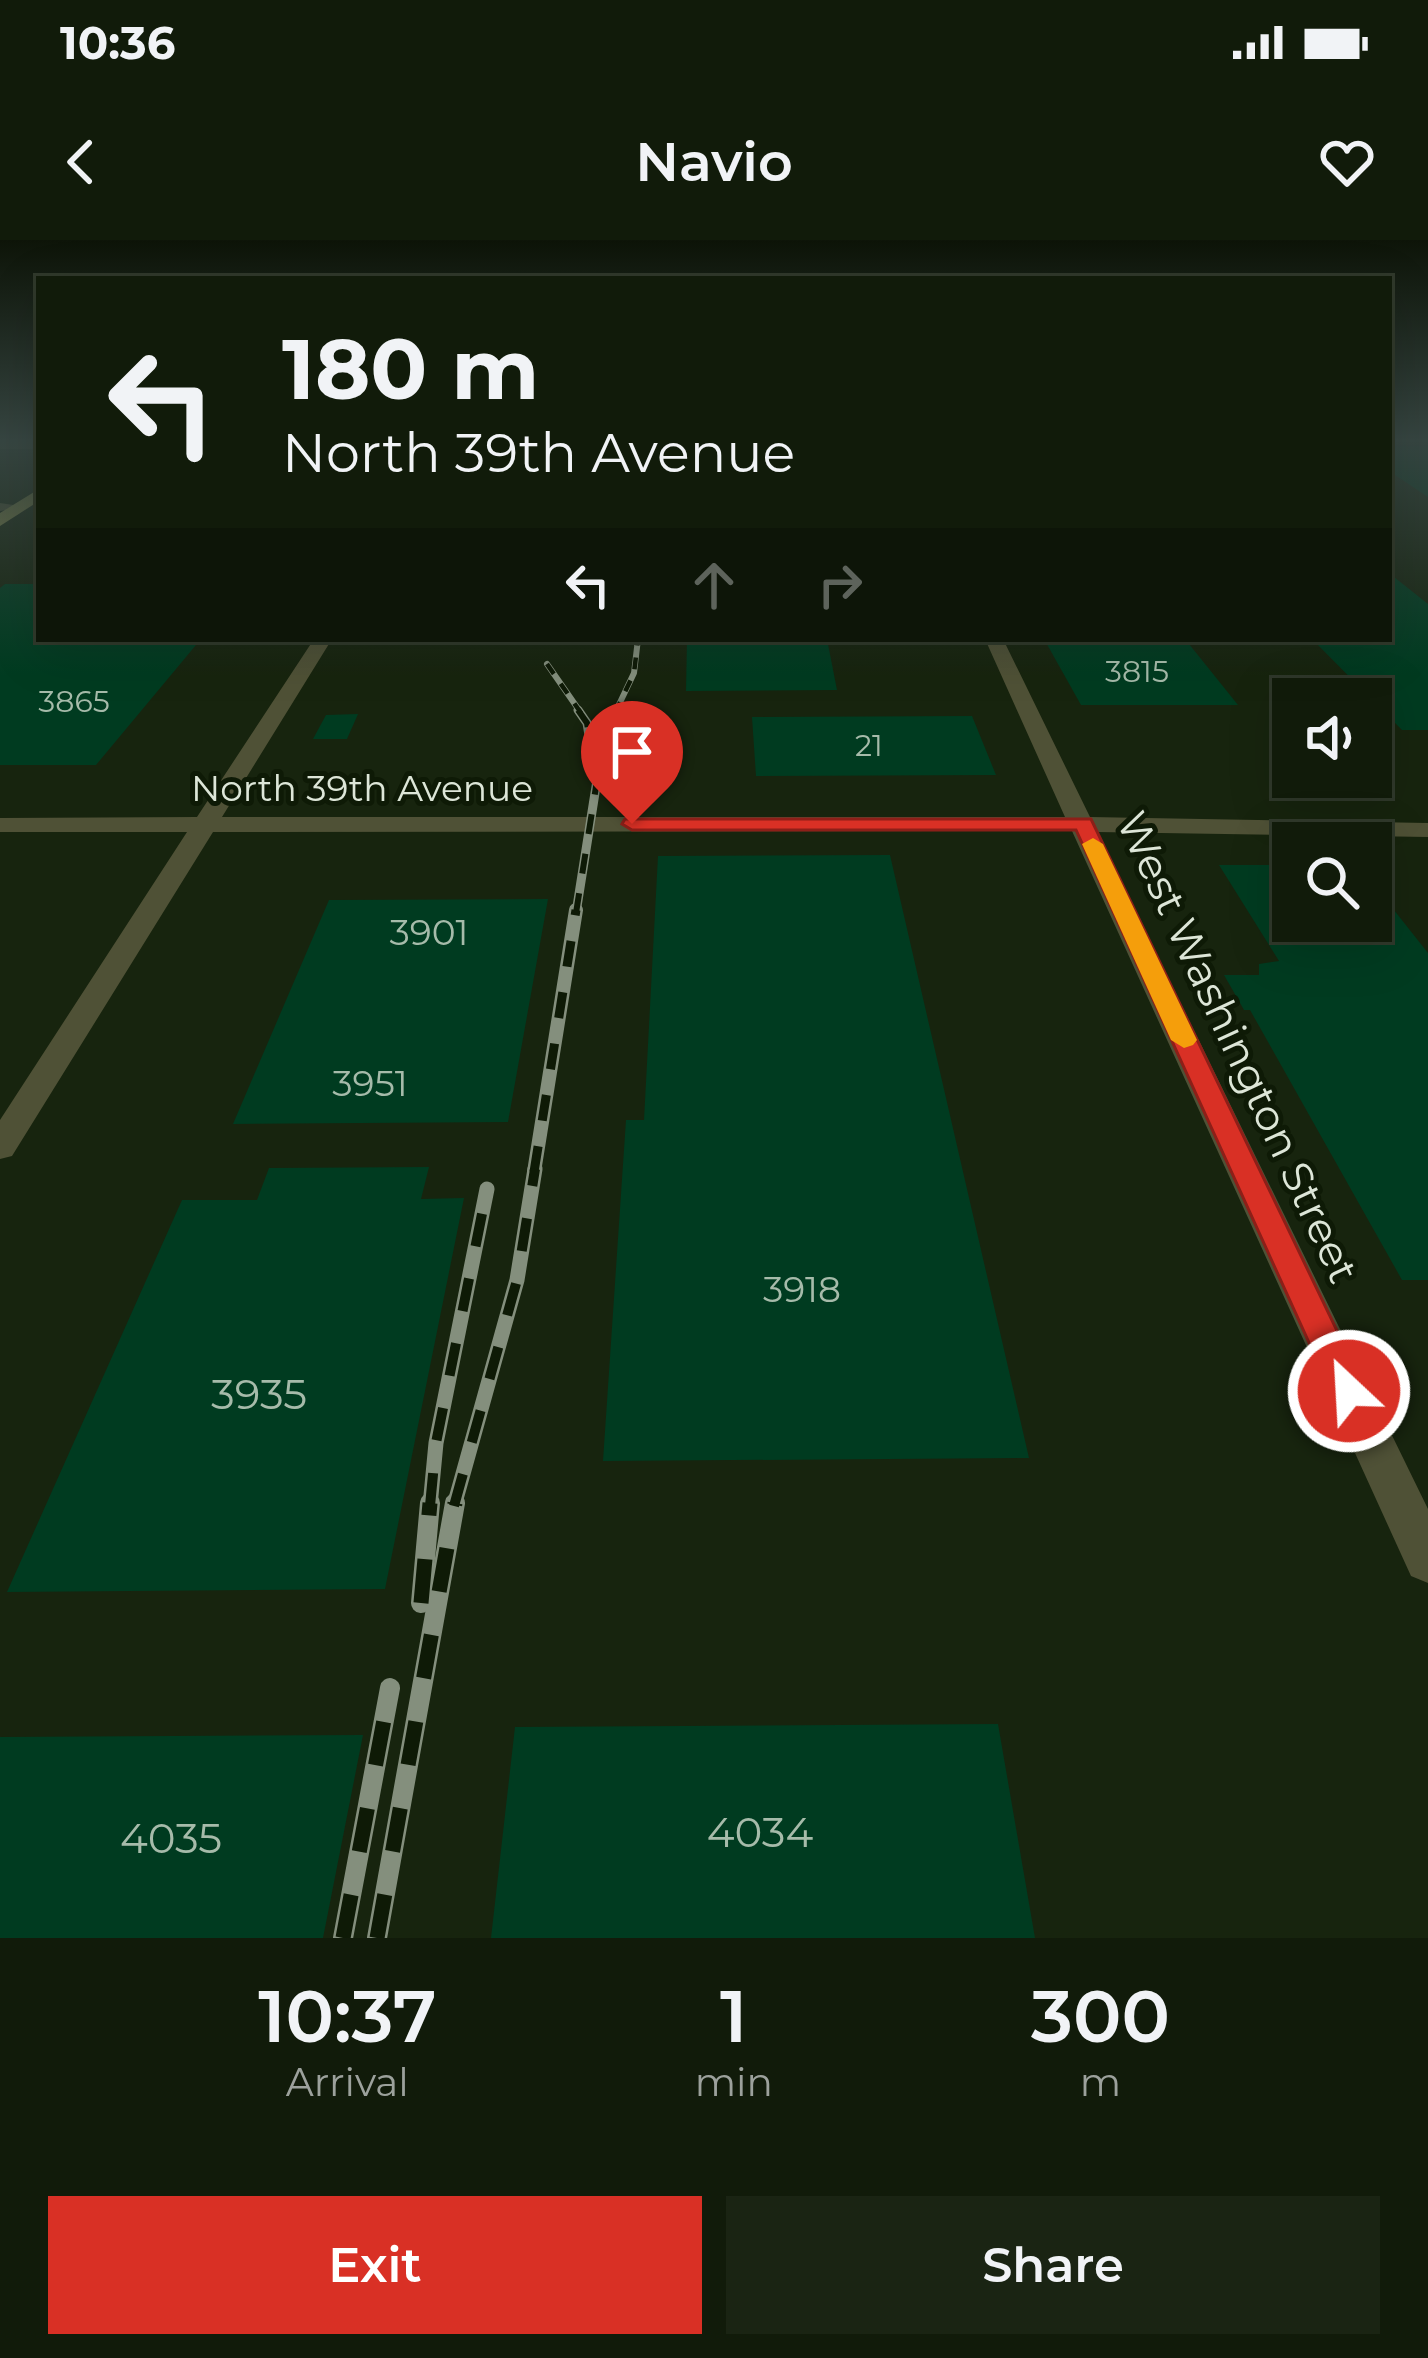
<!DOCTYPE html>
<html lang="en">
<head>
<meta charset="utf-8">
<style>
  :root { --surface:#111b0a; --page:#1a2413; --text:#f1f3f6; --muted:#9ca19c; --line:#30392b; --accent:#d93025 }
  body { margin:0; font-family:Montserrat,sans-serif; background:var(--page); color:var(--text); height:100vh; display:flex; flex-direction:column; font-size:45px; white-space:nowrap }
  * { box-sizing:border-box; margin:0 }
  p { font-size:39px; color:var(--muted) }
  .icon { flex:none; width:66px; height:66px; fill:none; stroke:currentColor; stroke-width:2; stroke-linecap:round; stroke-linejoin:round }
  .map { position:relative; height:1698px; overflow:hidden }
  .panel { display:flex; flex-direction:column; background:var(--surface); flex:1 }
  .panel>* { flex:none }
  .hud { position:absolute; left:36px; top:36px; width:1356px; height:366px; border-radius:0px; box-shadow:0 12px 48px #0002,0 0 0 3px var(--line); background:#111b0a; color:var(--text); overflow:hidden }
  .buttons { position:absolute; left:1272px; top:438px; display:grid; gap:24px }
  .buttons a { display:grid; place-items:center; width:120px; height:120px; border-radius:0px; background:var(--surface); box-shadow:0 12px 48px #0002,0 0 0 3px var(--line); font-size:60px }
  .pin { position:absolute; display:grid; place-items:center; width:102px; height:102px; color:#fff; margin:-123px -51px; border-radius:50% 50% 50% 0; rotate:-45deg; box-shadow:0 0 12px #0007 }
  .pin .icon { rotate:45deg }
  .me { position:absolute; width:132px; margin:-66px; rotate:335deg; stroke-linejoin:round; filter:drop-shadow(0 0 9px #0008) }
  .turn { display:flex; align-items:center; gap:42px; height:252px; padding:0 48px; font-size:54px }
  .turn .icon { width:156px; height:156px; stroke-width:2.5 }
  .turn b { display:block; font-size:84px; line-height:102px }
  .lanes { display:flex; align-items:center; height:114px; padding:0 48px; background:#0003; justify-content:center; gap:60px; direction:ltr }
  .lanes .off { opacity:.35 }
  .eta { display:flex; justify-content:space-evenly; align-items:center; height:204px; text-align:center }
  .eta b { font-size:72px; font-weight:600; line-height:84px }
  .primary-button { display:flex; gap:24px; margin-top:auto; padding:24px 48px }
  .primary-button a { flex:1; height:138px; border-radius:0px; background:var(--accent); color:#fff; font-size:48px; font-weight:600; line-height:138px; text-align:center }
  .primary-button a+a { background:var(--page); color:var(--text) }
  .status { display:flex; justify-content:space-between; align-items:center; height:84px; padding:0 60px; background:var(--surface); direction:ltr }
  .status svg { height:33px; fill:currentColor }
  header { display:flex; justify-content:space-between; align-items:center; height:156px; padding:0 48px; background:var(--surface); font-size:54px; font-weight:600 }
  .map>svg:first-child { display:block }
  .building { fill:#003b20 }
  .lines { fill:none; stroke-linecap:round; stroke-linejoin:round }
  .minor { fill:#4f5136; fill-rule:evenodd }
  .major { fill:#808349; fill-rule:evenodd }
  .rail-far4-casing { stroke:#848f7d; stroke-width:6 }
  .rail-far3-casing { stroke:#848f7d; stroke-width:9 }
  .rail-far2-casing { stroke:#848f7d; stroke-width:14 }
  .rail-far1-casing { stroke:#848f7d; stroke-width:15 }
  .rail-casing { stroke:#848f7d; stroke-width:20 }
  .rail-far4 { stroke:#0e1a06; stroke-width:4.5; stroke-dasharray:12; stroke-linecap:butt }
  .rail-far3 { stroke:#0e1a06; stroke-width:6; stroke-dasharray:20; stroke-linecap:butt }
  .rail-far2 { stroke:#0e1a06; stroke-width:9; stroke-dasharray:26; stroke-linecap:butt }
  .rail-far1 { stroke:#0e1a06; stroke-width:10; stroke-dasharray:33; stroke-linecap:butt }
  .rail { stroke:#0e1a06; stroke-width:15; stroke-dasharray:44; stroke-linecap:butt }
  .route { fill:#d93025; stroke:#8d1f18; stroke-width:3 }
  .slow { fill:#f59e0b }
  .labels { text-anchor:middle; stroke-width:10; stroke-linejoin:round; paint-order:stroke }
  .far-number-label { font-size:30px; fill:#a6bbaa }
  .far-street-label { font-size:36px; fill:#dde6d8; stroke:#0e1a06 }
  .number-label { font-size:36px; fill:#a6bbaa }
  .street-label { font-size:42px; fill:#dde6d8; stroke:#0e1a06 }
  .near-number-label { font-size:42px; fill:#a6bbaa }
</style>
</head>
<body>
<div class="status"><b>10:36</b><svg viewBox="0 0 49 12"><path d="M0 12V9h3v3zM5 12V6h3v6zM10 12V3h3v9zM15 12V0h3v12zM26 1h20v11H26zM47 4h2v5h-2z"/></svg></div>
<header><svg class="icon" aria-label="back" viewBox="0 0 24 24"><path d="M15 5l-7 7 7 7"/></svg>Navio<svg class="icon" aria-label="heart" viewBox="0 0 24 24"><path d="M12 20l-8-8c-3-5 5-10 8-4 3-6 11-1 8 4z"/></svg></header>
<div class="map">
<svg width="1428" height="1698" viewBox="0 0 1428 1698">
  <rect width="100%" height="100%" fill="#17240e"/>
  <!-- building -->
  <g class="building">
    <path d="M1389,206H1428V257L1389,231Z"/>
    <path d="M1389,333L1428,364V490H1402L1312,399H1389Z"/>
    <path d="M5,344H39V399H201L96,525H0V348Z"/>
    <path d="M687,399H827L837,450L686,451Z"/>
    <path d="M1044,399H1185L1238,465H1081Z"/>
    <path d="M358,474L347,499H313L326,475Z"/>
    <path d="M972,476L996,535L756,536L752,477Z"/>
    <path d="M890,615L1029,1218L603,1221L626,880H644L658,616Z"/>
    <path d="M1219,625H1293V681H1371V641L1428,713V1040H1402L1250,770H1244L1224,735H1259V724L1279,721Z"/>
    <path d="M548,659L508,882L233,884L329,660Z"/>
    <path d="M429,927L421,959L464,958L385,1349L7,1352L182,960H257L269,928Z"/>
    <path d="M998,1484L1035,1698H491L515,1487Z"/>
    <path d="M363,1495L323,1698H0V1497Z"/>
  </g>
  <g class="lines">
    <!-- minor -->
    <g class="minor">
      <rect x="0" y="201" width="39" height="8"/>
      <path d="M0,263L27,267L0,271Z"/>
      <path d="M314,399H332L222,577H1065L985,399H1003L1090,577L1428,583V597L1097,592L1428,1269V1343L1411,1336L1072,591L213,592L12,916L0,919V880L187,592H0V578L197,577Z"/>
    </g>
    <!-- major -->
    <path class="major" d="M39,249V261L0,286V273Z"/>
    <!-- rail-far4 casing -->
    <g class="rail-far4-casing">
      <g id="rail-far4">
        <path d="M547,424L581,473"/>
        <path d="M615,473L634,433L638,399"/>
      </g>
    </g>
    <!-- rail-far3 casing -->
    <g class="rail-far3-casing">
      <g id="rail-far3">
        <path d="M578,470L587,483L593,520"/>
        <path d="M576,673L604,496L616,470"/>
      </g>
    </g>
    <!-- rail-far2 casing -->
    <g class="rail-far2-casing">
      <path id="rail-far2" d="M534,932L576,670"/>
    </g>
    <!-- rail-far1 casing -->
    <g class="rail-far1-casing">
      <g id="rail-far1">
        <path d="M430,1266L436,1203L487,949"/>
        <path d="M454,1266L517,1040L535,929"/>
      </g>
    </g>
    <!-- rail casing -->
    <g class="rail-casing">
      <g id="rail">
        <path d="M421,1363L430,1263"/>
        <path d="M343,1698L390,1448"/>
        <path d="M377,1698L455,1263"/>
      </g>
    </g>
    <!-- rail-far4 -->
    <use href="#rail-far4" class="rail-far4"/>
    <!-- rail-far3 -->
    <use href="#rail-far3" class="rail-far3"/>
    <!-- rail-far2 -->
    <use href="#rail-far2" class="rail-far2"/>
    <!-- rail-far1 -->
    <use href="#rail-far1" class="rail-far1"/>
    <!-- rail -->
    <use href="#rail" class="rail"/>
  </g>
  <!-- sky -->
  <linearGradient id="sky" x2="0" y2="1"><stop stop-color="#0d1408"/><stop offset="0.46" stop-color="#364541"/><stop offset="1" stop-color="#364541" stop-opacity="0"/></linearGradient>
  <rect width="1428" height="436" fill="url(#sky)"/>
  <!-- route -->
  <path class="route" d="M625,579H1091L1366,1151L1361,1162L1349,1166L1336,1162L1076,590H632L622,584Z"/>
  <!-- slow -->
  <path class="slow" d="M1093,598L1103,604L1197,800L1193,805L1184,808L1171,800L1082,604Z"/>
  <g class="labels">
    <!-- far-number labels -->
    <g class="far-number-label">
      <text x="1137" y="442">3815</text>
      <text x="74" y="472">3865</text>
      <text x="869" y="516">21</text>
    </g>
    <!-- far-street labels -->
    <g class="far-street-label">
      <text x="362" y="561">North 39th Avenue</text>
    </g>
    <!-- number labels -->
    <g class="number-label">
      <text x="429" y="705">3901</text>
      <text x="370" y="856">3951</text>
      <text x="802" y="1062">3918</text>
    </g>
    <!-- street labels -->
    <g class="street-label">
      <text transform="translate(1238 807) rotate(65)" y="15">West Washington Street</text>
    </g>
    <!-- near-number labels -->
    <g class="near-number-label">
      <text x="259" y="1169">3935</text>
      <text x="760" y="1607">4034</text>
      <text x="171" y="1613">4035</text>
    </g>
  </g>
</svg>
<div class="buttons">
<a><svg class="icon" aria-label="sound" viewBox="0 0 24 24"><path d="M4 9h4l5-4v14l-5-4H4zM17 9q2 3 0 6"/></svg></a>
<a><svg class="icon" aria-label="search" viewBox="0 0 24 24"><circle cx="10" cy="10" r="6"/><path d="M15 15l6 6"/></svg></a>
</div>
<div class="pin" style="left:632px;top:584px;background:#d93025"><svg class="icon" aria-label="arrive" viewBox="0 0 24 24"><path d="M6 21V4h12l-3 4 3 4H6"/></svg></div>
<svg class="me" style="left:1349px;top:1151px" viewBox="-20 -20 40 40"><circle r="17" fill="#d93025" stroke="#fff" stroke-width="3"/><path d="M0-11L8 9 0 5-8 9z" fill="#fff"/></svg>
<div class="hud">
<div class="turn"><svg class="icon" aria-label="left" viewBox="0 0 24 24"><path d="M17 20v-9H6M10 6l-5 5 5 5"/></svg><div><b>180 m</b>North 39th Avenue</div></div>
<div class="lanes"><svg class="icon" aria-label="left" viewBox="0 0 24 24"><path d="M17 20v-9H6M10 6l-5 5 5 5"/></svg><svg class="icon off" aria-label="ahead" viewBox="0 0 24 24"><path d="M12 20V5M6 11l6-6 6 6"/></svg><svg class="icon off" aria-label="right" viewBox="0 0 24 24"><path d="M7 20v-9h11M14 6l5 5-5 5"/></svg></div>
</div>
</div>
<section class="panel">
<div class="eta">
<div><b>10:37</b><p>Arrival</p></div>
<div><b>1</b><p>min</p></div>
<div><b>300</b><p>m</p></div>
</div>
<div class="primary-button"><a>Exit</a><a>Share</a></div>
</section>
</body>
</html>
